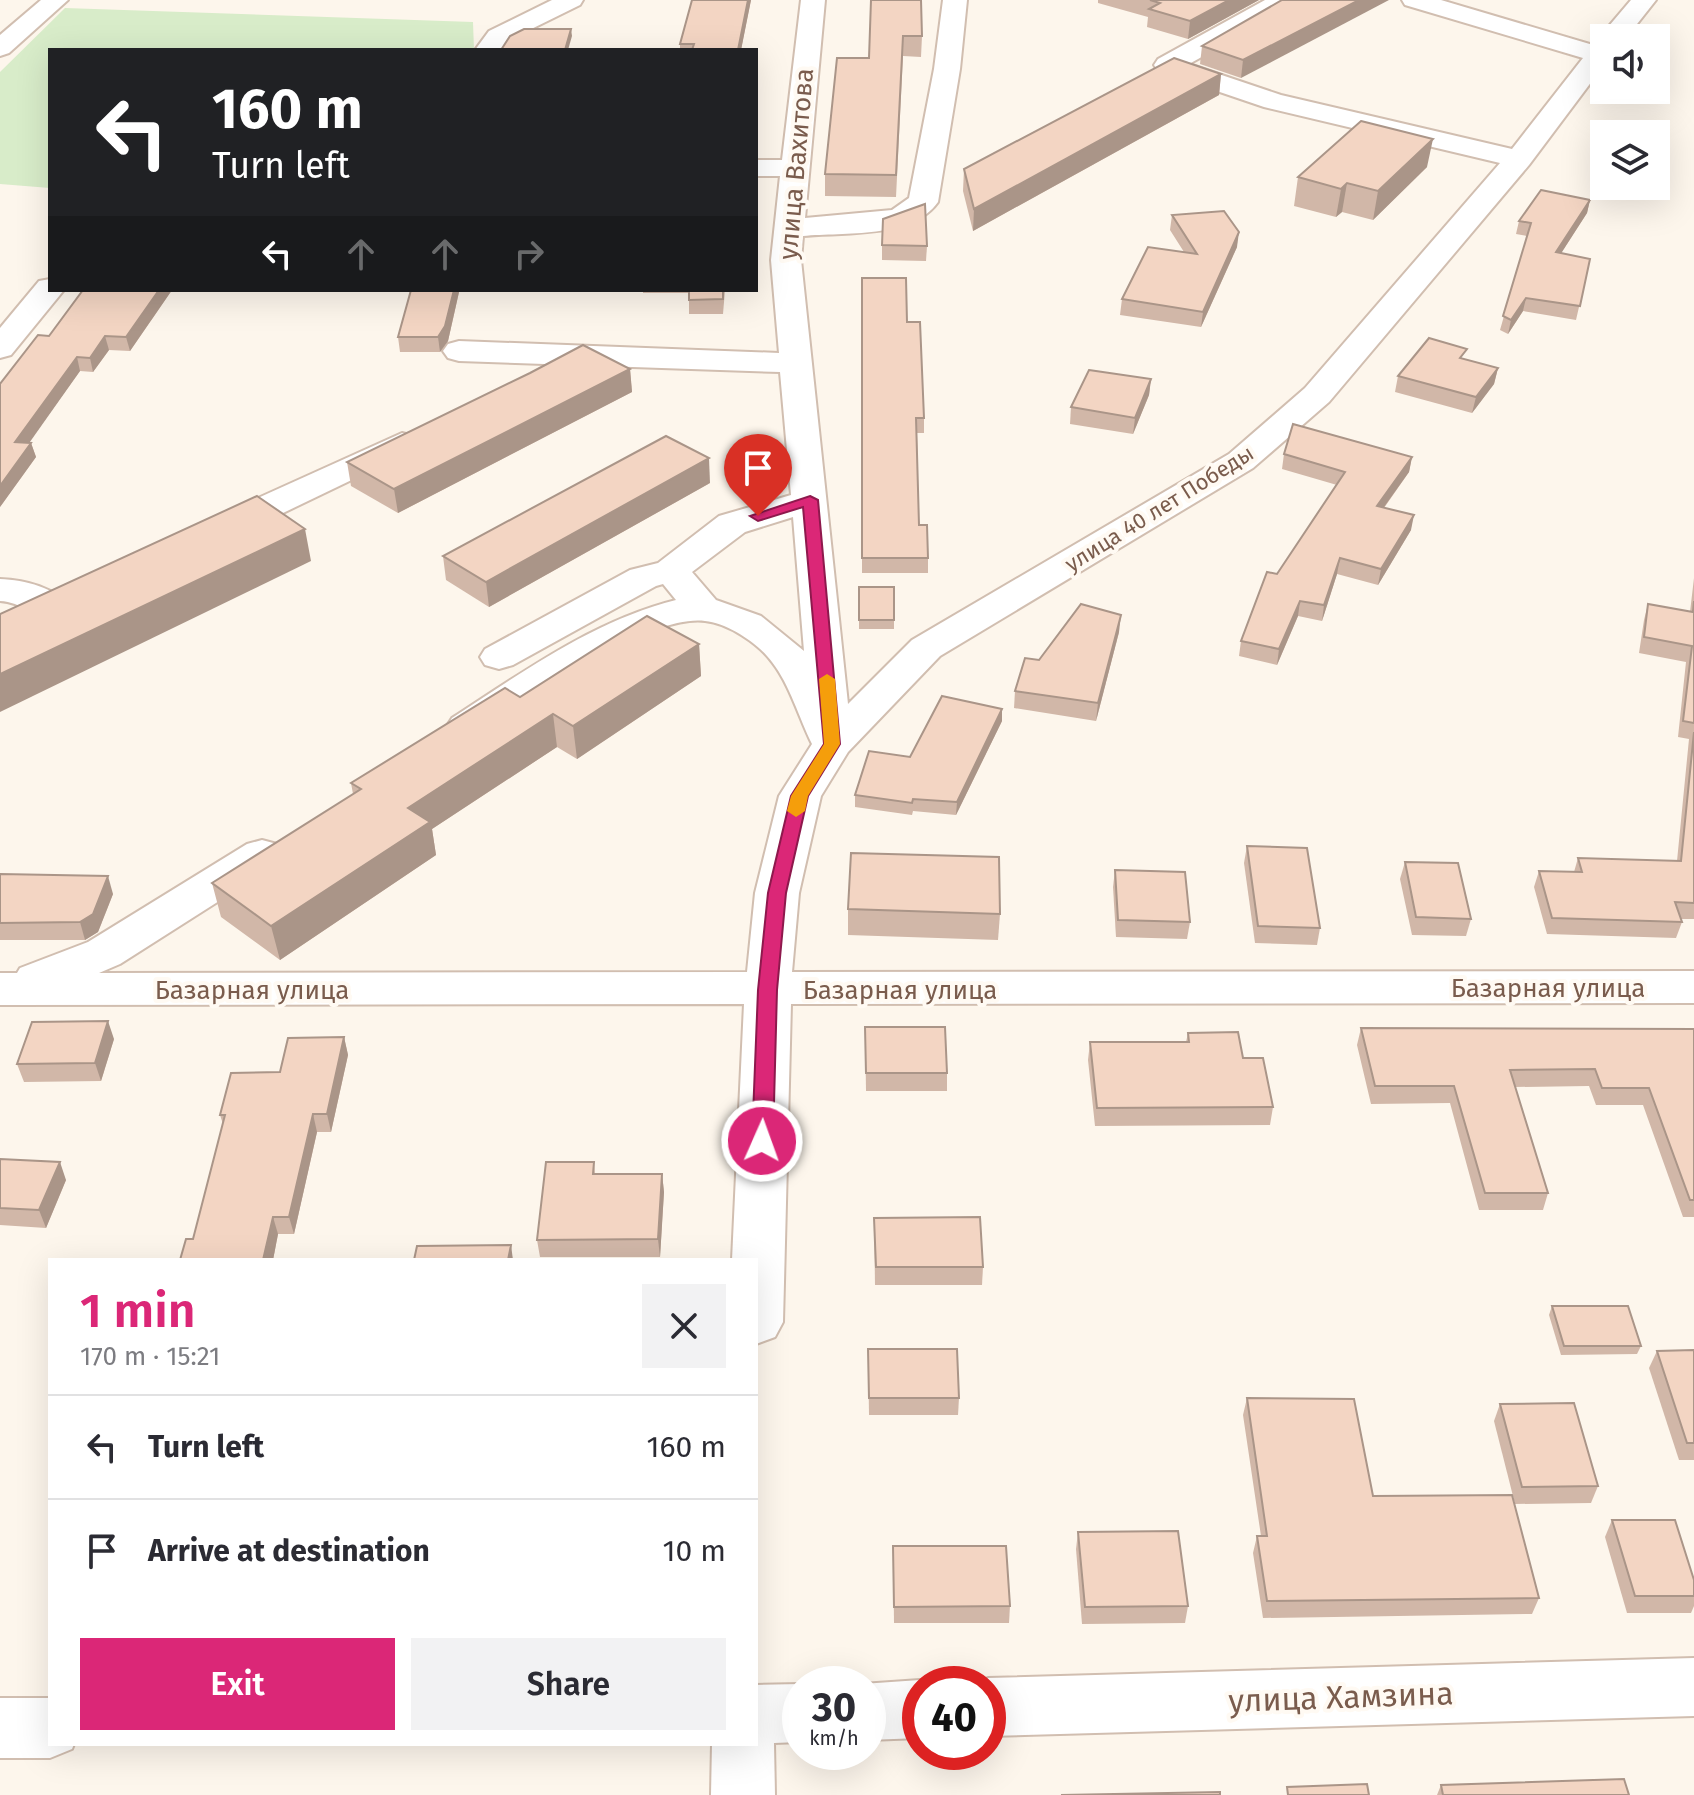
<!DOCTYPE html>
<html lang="en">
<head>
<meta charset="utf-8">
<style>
  :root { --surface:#fff; --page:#f2f2f3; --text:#2b2b33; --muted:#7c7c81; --line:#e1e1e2; --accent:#db2777 }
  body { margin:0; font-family:"Fira Sans",sans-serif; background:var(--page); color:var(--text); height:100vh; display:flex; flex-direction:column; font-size:30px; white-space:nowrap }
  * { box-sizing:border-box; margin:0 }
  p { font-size:26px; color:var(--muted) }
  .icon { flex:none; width:44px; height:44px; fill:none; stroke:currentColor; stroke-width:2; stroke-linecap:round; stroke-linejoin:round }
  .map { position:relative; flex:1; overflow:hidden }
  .side { position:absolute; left:48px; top:1258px; width:710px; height:488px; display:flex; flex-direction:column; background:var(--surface); border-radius:0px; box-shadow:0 8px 32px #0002 }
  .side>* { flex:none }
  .guide { position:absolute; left:48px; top:48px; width:710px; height:244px; border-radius:0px; box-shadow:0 8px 32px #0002; background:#202124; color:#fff; overflow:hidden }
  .controls { position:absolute; left:1590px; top:24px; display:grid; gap:16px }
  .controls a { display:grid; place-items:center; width:80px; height:80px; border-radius:0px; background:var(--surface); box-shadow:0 8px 32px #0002; font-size:40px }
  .speed { position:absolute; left:782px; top:1666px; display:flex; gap:16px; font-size:40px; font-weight:700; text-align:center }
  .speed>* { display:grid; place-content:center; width:104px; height:104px; border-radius:50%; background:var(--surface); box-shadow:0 8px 32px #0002; line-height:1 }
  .speed small { font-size:20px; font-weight:400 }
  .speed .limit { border:12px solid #d22; background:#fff; color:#111 }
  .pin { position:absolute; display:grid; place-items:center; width:68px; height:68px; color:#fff; margin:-82px -34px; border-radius:50% 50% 50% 0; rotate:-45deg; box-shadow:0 0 8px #0007 }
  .pin .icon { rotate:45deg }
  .me { position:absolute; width:88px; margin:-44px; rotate:2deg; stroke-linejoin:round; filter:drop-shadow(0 0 6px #0008) }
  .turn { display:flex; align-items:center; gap:28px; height:168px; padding:0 32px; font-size:36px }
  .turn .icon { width:104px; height:104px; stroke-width:2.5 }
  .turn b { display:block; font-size:56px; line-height:68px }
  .lanes { display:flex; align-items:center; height:76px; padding:0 32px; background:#0003; justify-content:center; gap:40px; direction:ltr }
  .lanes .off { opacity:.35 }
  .round { display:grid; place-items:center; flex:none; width:84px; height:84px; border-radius:0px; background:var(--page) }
  .head { display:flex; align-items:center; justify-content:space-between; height:136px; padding:0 32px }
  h1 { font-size:48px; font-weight:600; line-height:60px; color:var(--accent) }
  .cta { display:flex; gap:16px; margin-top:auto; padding:16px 32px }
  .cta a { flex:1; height:92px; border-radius:0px; background:var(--accent); color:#fff; font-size:32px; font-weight:600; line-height:92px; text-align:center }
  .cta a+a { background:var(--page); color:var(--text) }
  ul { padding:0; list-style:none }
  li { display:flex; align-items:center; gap:24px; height:104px; padding:0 32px; border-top:2px solid var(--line) }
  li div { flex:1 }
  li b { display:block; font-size:30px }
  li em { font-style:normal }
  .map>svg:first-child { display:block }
  .green { fill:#d8ecc9 }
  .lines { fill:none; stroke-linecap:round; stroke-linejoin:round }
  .minor-casing { stroke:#d1beb0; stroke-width:4 }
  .minor { fill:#fff; fill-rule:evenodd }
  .wall { fill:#d1b7a8 }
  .shaded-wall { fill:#aa9588 }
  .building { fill:#f3d5c3; stroke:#aa9588; stroke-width:2 }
  .route { fill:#db2777; stroke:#8e194d; stroke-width:2 }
  .slow { fill:#f59e0b }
  .labels { text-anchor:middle; stroke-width:8; stroke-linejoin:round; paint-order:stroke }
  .far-street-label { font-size:22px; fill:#7a5c4d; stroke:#fffaf3 }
  .street-label { font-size:26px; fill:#7a5c4d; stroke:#fffaf3 }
  .near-street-label { font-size:32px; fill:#7a5c4d; stroke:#fffaf3 }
</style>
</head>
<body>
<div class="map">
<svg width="1694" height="1795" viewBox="0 0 1694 1795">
  <rect width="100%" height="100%" fill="#fdf6ec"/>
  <!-- green -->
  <path class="green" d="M65,8L473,22L474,50H50V188L0,184V72Z"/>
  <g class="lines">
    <!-- minor casing -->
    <g class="minor-casing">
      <g id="minor">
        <path d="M41,0H68L9,53L0,56V35Z"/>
        <path d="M552,0H583L580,5L507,41L501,50H475L489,31Z"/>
        <path d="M801,0H825L805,218L892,210L909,198L934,69L943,0H967L960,69L938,202C912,239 844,232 803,236L801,260L848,704L912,640L1229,454L1305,388L1500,163L1264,107L1158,71L1154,65L1158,59L1265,0H1291L1290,8L1189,64L1281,95L1512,149L1583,58L1405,5L1402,0H1441L1593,45L1601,41L1603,33L1631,0H1656L1626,38H1604V65L1529,165L1329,402L1253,468L940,656L848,752L821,796L799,893L792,972L1694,971V1003L791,1004L783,1322L775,1337L756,1344V1260H732L744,1004L0,1005V973H17L20,968L88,942L247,844L262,840L277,844L284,854L277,864L120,964L99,973L747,972L755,893L779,796L812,744C799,718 790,685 772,662C759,644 728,623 705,621C645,614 531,702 480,736L466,740L452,736L446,727L452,718C523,672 593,621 676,600L663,584L656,586L513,665L499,669L485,665L480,657L485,649L630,570L658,563L719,516L791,495L780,372L459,361L448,358L443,351L448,344L459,341L779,353L771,260L780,176H756V160H782ZM793,517L804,651L761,616L716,600L692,572L745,532Z"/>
        <path d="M50,279V290H64L11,355L0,358V328L39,281Z"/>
        <path d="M402,433L414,436L419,443L414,450L231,538L218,541L205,538L200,530L205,522Z"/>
        <path d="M0,579C25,580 56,587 71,609L65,617C39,624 25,602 0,601Z"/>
        <path d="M1694,1658V1716L988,1736V1684H972L988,1678Z"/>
        <path d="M920,1680L931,1684H920V1738L868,1740V1684H862Z"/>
        <path d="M801,1684L800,1742L774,1743L775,1795H711L712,1744H756V1685Z"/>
        <path d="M0,1698H50V1744H74L72,1749L50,1758H0Z"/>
      </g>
    </g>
    <!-- minor -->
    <use href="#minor" class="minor"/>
  </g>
  <!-- wall -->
  <g class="wall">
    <path d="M692,0H751L741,50H680V44Z"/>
    <path d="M871,0L922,36L921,57L903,56L896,197L825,196V174L869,58Z"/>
    <path d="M1098,0H1259L1188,39L1147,27L1148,17L1098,3Z"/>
    <path d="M1282,0L1241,78L1200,64L1202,46Z"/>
    <path d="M1221,74L1219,95L973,231L963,191L964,169Z"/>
    <path d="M1427,167L1373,220L1342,212L1336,217L1294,206L1298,177Z"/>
    <path d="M1590,200L1587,213L1561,253L1590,259L1576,320L1523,311L1508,334L1500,330L1527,236L1516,234L1519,221Z"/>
    <path d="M1172,215L1237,247L1201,327L1120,315L1122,299L1184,252L1170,230Z"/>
    <path d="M882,245L927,246L926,261L882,260Z"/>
    <path d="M862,278L907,322L924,418V433H917L919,525L928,558V573H862Z"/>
    <path d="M172,290L130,351L109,350L93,372L80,371L29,442L31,443L36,457L0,507L49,336Z"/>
    <path d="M411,290H490L489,292H459L448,341L440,352H400L398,337Z"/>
    <path d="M643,290H725L723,314H689V293H643Z"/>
    <path d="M1465,359L1498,368L1494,384L1472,413L1395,392L1398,376Z"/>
    <path d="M630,369L632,392L398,513L351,486L347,462Z"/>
    <path d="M1151,379L1149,395L1133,434L1070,424L1071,407Z"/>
    <path d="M1284,454L1412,457L1409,472L1384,508L1411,530L1378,585L1337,574L1322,621L1298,616L1277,665L1239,656L1241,641L1277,574L1337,485L1282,469Z"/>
    <path d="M710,483L489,607L446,580L443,556Z"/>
    <path d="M1694,578V919H1681L1682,922L1676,938L1547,934L1534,887L1539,871L1574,872L1578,858L1677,861L1689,739L1678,737L1686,662L1639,653L1644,620L1648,604L1690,612Z"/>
    <rect x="859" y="587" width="35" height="42"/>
    <path d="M1119,632L1096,721L1014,708L1015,691L1039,660Z"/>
    <path d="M699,644L701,676L577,759L557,747L432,829L436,855L280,960L221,917L212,883L353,794L351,783L520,697Z"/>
    <path d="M1002,709V721L956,815L913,811L912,815L855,807V795L910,757Z"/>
    <path d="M1247,846L1320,928L1317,945L1255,943L1244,863Z"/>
    <path d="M1405,862L1471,919L1466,936L1412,935L1400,879Z"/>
    <path d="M1115,870L1190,922L1187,939L1116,937L1113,887Z"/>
    <path d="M0,874L113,894L98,932L85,940H0Z"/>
    <path d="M848,909L1000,914L998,940L848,935Z"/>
    <path d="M865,1027L947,1073V1091H866Z"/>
    <path d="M1361,1028L1694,1029V1217H1683L1643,1105H1596L1589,1086L1515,1087L1548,1193L1543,1210H1479L1450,1103L1371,1104L1357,1045Z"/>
    <path d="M1188,1033L1273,1107L1270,1125L1095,1126L1088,1060L1090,1042H1186Z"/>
    <path d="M344,1037L348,1055L331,1132H317L294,1234H278L273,1260H180L193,1239L223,1124L220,1115L280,1072Z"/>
    <path d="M114,1039L101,1081L24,1082L17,1064Z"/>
    <path d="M0,1159L66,1180L46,1228L0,1225Z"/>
    <path d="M594,1162L595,1174H662L664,1192L660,1257H540L537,1240Z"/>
    <path d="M874,1218L983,1267L982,1285H875Z"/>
    <path d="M1552,1306L1641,1346L1637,1354L1561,1355L1549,1315Z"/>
    <path d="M868,1349L959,1398L958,1415H869Z"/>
    <path d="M1694,1350V1460H1679L1649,1368L1657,1351Z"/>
    <path d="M1247,1398L1373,1496L1539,1598L1532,1614L1263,1618L1253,1553L1257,1536H1261L1243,1415Z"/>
    <path d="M1500,1404L1598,1486L1591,1503L1515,1504L1494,1421Z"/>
    <path d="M1612,1520L1694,1596V1606L1691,1613H1627L1605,1537Z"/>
    <path d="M1078,1532L1188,1606L1185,1623L1082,1624L1076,1549Z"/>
    <path d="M893,1546L1010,1606L1009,1623H894Z"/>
    <path d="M1441,1785L1629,1795H1437Z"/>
  </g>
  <!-- shaded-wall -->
  <g class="shaded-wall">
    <path d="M748,0H751L741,50H738Z"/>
    <path d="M1229,0H1259L1188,39L1190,21Z"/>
    <path d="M1359,0H1389L1241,78L1243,60Z"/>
    <path d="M571,29L572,36L568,50H565Z"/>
    <path d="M1221,74L1219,95L973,231L974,209Z"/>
    <path d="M1433,139L1427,167L1373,220L1378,191Z"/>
    <path d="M1347,183L1342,212L1336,217L1341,189Z"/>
    <path d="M1590,200L1587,213L1553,266L1556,252Z"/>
    <path d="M1239,232L1237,247L1201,327L1203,312Z"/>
    <path d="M159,290H172L130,351L126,337Z"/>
    <path d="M454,290H459V292L448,341L440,352L438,337Z"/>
    <path d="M1526,298L1523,311L1508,334L1511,320Z"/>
    <path d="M105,336L109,350L93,372L90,358Z"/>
    <path d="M77,357L80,371L20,456L15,442Z"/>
    <path d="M1498,368L1494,384L1472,413L1476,397Z"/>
    <path d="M630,369L632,392L398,513L394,489Z"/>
    <path d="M1151,379L1149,395L1133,434L1135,418Z"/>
    <path d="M31,443L36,457L0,507V486Z"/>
    <path d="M1412,457L1409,472L1374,521L1377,506Z"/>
    <path d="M709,458L710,483L489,607L486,582Z"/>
    <path d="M1414,515L1411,530L1378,585L1381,569Z"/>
    <path d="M305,529L311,561L0,712V674Z"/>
    <path d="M1340,558L1337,574L1322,621L1324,605Z"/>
    <path d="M1300,601L1298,616L1277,665L1279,649Z"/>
    <path d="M1121,615L1119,632L1096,721L1098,703Z"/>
    <path d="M699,644L701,676L577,759L573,726Z"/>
    <path d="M1002,709V721L956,815L957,802Z"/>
    <path d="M553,714L557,747L432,829L436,855L280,960L271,926L408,808Z"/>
    <path d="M108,876L113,894L98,932L85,940L80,922Z"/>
    <path d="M108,1021L114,1039L101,1081L95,1063Z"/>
    <path d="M344,1037L348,1055L331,1132L327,1114Z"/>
    <path d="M313,1114L317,1132L294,1234L289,1217Z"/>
    <path d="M60,1162L66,1180L46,1228L39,1210Z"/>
    <path d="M662,1174L664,1192L660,1257L658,1239Z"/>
    <path d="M273,1217L278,1234L273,1260H263Z"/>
    <path d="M511,1245L513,1260H508Z"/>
  </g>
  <!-- building -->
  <g class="building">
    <path d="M692,0H748L738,50H692L694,44H680Z"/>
    <path d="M871,0H921L922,36H903L896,175L825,174L837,58H869Z"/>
    <path d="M1150,0H1229L1190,21L1149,9L1160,3Z"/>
    <path d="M1282,0H1359L1243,60L1202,46Z"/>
    <path d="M524,29H571L565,50H501L510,36Z"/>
    <path d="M1174,58L1221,74L974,209L964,169Z"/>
    <path d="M1361,121L1433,139L1378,191L1347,183L1341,189L1298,177Z"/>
    <path d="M1541,190L1590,200L1556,252L1590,259L1580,306L1526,298L1511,320L1503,316L1531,223L1519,221Z"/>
    <path d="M925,204L927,246L882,245L883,219Z"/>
    <path d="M1224,211L1239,232L1203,312L1122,299L1148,247L1197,254L1172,215Z"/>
    <path d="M862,278H906L907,322H920L924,418H916L919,525H927L928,558H862Z"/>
    <path d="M83,290H159L126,337L105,336L90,358L77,357L15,442L31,443L0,486V384L38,335L49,336Z"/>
    <path d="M411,290H454L445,326L438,337H398Z"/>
    <path d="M689,290H723V299L689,300Z"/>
    <path d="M1429,338L1467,349L1460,358L1498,368L1476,397L1398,376Z"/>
    <path d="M583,345L630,369L394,489L347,462L530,373Z"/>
    <path d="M1089,370L1151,379L1135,418L1071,407Z"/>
    <path d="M1293,424L1412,457L1377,506L1414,515L1381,569L1340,558L1324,605L1300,601L1279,649L1241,641L1267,572L1277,574L1345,472L1284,454Z"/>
    <path d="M666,436L709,458L486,582L443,556Z"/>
    <path d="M257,496L305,529L0,674V614Z"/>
    <rect x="859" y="587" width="35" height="33"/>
    <path d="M1694,601V723L1683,721L1692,646L1644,637L1648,604L1693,612Z"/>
    <path d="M1081,604L1121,615L1098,703L1015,691L1025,658L1039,660Z"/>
    <path d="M647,616L699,644L573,726L553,714L408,808L430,822L271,926L212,883L361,789L351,783L505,688L520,697Z"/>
    <path d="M942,696L1002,709L957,802L913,799L912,803L855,795L869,751L910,757Z"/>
    <path d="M1694,732V903L1675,902L1682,922L1552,918L1539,871L1582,872L1578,858L1681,861Z"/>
    <path d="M1247,846L1307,848L1320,928L1258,926Z"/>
    <path d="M851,853L999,857L1000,914L848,909Z"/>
    <path d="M1405,862L1458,863L1471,919L1416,917Z"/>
    <path d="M1115,870L1185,872L1190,922L1118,920Z"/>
    <path d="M0,874L108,876L93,914L80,922L0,923Z"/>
    <path d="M108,1021L95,1063L17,1064L32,1022Z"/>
    <path d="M865,1027H945L947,1073H866Z"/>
    <path d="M1361,1028L1694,1029V1200H1690L1649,1088H1602L1595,1069L1510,1070L1548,1193H1485L1454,1086H1375Z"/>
    <path d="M1238,1032L1243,1058H1263L1273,1107L1097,1108L1090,1042H1189L1188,1033Z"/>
    <path d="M344,1037L327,1114H313L289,1217H273L263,1260H180L186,1239H193L225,1115H220L231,1073L280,1072L288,1038Z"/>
    <path d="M0,1159L60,1162L39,1210L0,1208Z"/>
    <path d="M546,1162H594L593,1174H662L658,1239L537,1240Z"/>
    <path d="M980,1217L983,1267H876L874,1218Z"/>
    <path d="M511,1245L508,1260H414L417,1246Z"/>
    <path d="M1552,1306H1628L1641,1346H1564Z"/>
    <path d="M868,1349H957L959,1398H869Z"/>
    <path d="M1694,1350V1443H1687L1657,1351Z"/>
    <path d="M1247,1398L1354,1399L1373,1496L1512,1495L1539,1598L1267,1601L1257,1536H1267Z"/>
    <path d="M1574,1403L1598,1486L1522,1487L1500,1404Z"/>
    <path d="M1612,1520H1675L1694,1580V1596H1635Z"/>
    <path d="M1178,1531L1188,1606L1085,1607L1078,1532Z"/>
    <path d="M893,1546H1006L1010,1606L894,1607Z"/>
    <path d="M1624,1779L1629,1795H1443L1441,1785Z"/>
    <path d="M1367,1784L1369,1795H1288L1287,1787Z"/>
    <path d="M1220,1792V1795H1061Z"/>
  </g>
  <!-- route -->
  <path class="route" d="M810,496L818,500L840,744L808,796L786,893L777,990L773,1141L762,1149L752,1141L758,990L768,893L791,796L824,744L803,507L758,521L750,516Z"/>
  <!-- slow -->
  <path class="slow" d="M827,674L835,679L840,744L808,796L805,811L796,817L787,811L791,796L824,744L819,679Z"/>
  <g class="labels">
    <!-- far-street labels -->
    <g class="far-street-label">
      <text transform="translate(1159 508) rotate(-32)" y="8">улица 40 лет Победы</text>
    </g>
    <!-- street labels -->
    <g class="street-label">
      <text transform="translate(796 164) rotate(-85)" y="9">улица Вахитова</text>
      <text x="1548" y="997">Базарная улица</text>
      <text x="252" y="999">Базарная улица</text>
      <text x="900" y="999">Базарная улица</text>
    </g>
    <!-- near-street labels -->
    <g class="near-street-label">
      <text transform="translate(1341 1697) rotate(-2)" y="11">улица Хамзина</text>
    </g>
  </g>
</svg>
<div class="controls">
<a><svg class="icon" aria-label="sound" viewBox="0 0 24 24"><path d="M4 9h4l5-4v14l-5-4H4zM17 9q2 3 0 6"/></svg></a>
<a><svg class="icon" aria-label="layers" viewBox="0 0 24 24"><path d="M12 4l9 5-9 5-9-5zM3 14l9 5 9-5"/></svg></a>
</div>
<div class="speed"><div>30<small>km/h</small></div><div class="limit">40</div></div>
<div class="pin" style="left:758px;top:516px;background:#d93025"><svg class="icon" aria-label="arrive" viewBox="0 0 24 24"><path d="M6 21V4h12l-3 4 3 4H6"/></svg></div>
<svg class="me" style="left:762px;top:1141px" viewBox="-20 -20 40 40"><circle r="17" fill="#db2777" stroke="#fff" stroke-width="3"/><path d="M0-11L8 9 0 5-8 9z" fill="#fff"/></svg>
<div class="guide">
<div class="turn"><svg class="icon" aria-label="left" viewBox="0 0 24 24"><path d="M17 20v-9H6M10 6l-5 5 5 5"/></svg><div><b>160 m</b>Turn left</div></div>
<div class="lanes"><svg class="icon" aria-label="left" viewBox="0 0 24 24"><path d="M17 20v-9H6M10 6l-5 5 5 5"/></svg><svg class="icon off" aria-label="ahead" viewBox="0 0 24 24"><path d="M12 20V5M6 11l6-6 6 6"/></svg><svg class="icon off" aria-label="ahead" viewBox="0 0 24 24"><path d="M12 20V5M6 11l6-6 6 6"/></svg><svg class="icon off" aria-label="right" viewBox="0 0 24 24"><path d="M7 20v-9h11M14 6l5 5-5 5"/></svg></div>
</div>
<section class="side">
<div class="head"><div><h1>1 min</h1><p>170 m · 15:21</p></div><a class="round"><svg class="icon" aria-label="close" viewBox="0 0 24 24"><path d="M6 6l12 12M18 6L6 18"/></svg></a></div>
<ul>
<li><svg class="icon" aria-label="left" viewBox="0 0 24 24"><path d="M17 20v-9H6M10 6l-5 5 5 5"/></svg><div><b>Turn left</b></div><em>160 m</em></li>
<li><svg class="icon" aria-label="arrive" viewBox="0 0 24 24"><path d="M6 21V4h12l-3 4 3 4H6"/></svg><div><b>Arrive at destination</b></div><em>10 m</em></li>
</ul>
<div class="cta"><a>Exit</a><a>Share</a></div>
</section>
</div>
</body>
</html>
